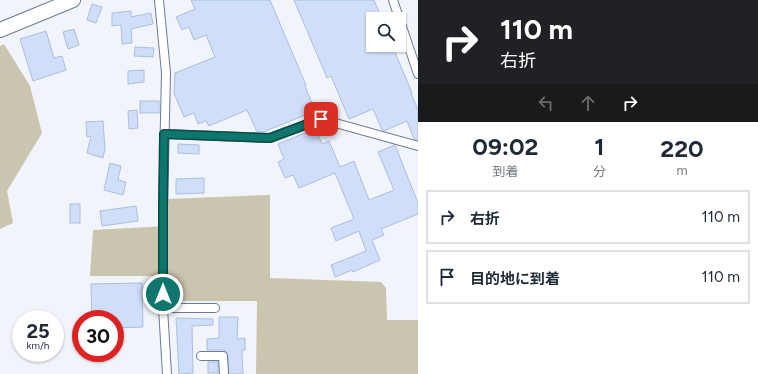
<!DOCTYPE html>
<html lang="ja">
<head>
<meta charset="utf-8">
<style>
  :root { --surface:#fff; --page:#f6f6f7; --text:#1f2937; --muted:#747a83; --line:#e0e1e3 }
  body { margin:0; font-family:Figtree,"Noto Sans JP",sans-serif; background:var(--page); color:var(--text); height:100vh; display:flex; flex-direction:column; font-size:15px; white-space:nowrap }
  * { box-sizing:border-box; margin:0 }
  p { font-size:13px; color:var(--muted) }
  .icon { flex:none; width:22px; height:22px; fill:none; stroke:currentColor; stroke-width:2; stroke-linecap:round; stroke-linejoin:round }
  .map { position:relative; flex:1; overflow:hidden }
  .panel { display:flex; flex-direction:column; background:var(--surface); width:340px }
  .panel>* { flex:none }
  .banner { background:#202124; color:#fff; overflow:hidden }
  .fabs { position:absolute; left:366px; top:12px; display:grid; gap:8px }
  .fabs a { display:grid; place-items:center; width:40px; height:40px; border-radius:0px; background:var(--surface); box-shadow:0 1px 3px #0004; font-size:20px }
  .speed { position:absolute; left:12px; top:310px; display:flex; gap:8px; font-size:20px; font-weight:700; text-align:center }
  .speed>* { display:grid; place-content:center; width:52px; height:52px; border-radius:50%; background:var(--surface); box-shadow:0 1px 3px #0004; line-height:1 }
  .speed small { font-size:10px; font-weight:400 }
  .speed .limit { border:6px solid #d22; background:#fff; color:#111 }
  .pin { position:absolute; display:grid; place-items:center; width:34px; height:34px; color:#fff; margin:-17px; border-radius:8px; box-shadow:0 2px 6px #0006 }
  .me { position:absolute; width:44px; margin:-22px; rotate:0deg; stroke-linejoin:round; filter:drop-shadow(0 0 3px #0008) }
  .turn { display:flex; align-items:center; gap:14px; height:84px; padding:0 16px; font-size:18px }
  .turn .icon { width:52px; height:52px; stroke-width:2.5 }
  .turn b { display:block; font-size:28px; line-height:34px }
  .lanes { display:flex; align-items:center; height:38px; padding:0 16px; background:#0003; justify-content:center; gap:20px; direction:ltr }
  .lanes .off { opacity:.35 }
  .eta { display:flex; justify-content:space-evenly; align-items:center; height:68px; text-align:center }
  .eta b { font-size:24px; font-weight:700; line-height:28px }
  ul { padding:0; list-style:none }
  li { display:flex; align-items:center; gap:12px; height:54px; margin:0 8px 6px; padding:0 8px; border:2px solid var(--line); border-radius:0px }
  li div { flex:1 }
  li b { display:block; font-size:15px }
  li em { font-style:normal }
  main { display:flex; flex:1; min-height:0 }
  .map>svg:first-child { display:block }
  .green { fill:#cac5ae }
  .building { fill:#cfdef9; stroke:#acbedd }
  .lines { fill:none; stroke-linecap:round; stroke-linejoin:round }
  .street-casing { stroke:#6b7b98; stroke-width:10 }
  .highway-casing { stroke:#6b7b98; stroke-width:16 }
  .street { stroke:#fff; stroke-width:8 }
  .highway { stroke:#fff; stroke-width:14 }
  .route-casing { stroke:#0a4d48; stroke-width:10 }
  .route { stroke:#0f766e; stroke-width:7 }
</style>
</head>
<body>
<main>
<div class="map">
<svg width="418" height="374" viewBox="0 0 418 374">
  <rect width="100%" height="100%" fill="#f1f4fb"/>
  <!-- green -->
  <g class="green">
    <path d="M4,44L30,86L42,133L7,191L13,223L0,229V46Z"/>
    <path d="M270,195V278L381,282L386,288L387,320H418V374H256L257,301H169V276H90L93,230L168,226L167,199Z"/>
  </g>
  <!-- building -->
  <g class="building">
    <path d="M191,0H270L306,85L305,86L315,111L263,132H257L247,110L209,126L206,121L198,124L194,113L184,117L174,93L175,73L215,57L206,35L194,40L189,27L182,30L176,17L195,9Z"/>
    <path d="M294,0H374L382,19H373V45H392L412,93H411L418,110V140L414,139L407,121L384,131L382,130L373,109L349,119L331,76L327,78Z"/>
    <path d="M92,4L102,7L96,23L87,20Z"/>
    <path d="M131,11V17L151,13L153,24L131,29L132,43L122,44L121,25L112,26V13Z"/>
    <path d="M74,29L79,45L68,49L63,32Z"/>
    <path d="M46,31L54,58L62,56L66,70L33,81L20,39Z"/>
    <path d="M135,47L154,48L153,57L134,56Z"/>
    <path d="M144,70V82L128,84V71Z"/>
    <rect x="140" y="101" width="19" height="12"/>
    <path d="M137,110L138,128L129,129L128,111Z"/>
    <path d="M103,121L105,149L103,158L87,153L91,136L87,137L86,122Z"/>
    <path d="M315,129L322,144L329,141L340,167L354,161L369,200L394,190L378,152L395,145L418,203V214L381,229L384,235L372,240L380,260L353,272L352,270L335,277L331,265L366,251L359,231L336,241L331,228L354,219L335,173L299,188L293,175L285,178L278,162L284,159L278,144Z"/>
    <path d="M178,144L199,145V154L178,153Z"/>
    <path d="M110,163L121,166L118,180L126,182L123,195L104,190Z"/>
    <path d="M204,178V193L176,194V179Z"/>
    <rect x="70" y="204" width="10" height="19"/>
    <path d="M136,206L138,221L102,226L100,211Z"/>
    <path d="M142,283L143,327L115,328V319H92L91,284Z"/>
    <path d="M219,317H238L237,339L245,338V350L242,351L243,374H229L228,356L226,351L223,350H207V339L219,338Z"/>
    <path d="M176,318L213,319V325L192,326L193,373L179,374Z"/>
    <rect x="208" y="362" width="10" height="11"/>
  </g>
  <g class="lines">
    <!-- street casing -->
    <g class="street-casing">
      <g id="street">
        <path d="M159,0L166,73L163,207V308L167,374"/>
        <path d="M393,0L418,74"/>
        <path d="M164,134L270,138L321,119L418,146"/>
        <path d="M163,308H215"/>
        <path d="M201,356H223L224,374"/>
      </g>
    </g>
    <!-- highway casing -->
    <g class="highway-casing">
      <path id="highway" d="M0,30L73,0"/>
    </g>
    <!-- street -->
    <use href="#street" class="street"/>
    <!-- highway -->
    <use href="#highway" class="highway"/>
  </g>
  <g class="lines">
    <!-- route casing -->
    <g class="route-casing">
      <path id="route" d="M163,294V207L164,134L270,138L321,119"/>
    </g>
    <!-- route -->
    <use href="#route" class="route"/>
  </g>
</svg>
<div class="fabs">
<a><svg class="icon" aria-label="search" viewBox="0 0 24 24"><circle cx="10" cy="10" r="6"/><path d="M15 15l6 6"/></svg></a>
</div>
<div class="speed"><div>25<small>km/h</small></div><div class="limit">30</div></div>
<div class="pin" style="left:321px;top:119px;background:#d93025"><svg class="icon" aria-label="arrive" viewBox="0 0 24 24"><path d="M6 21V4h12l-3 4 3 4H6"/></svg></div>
<svg class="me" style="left:163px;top:294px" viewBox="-20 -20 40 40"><circle r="17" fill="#0f766e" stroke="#fff" stroke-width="3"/><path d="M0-11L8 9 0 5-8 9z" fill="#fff"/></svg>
</div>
<section class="panel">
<div class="banner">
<div class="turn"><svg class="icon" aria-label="right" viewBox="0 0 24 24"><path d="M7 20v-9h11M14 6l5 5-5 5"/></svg><div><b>110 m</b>右折</div></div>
<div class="lanes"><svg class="icon off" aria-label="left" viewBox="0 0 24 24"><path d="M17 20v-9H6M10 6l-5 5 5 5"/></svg><svg class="icon off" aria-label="ahead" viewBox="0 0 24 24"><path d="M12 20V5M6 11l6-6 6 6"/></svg><svg class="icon" aria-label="right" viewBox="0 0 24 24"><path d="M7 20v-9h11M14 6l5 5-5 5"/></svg></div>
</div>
<div class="eta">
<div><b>09:02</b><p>到着</p></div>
<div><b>1</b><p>分</p></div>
<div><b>220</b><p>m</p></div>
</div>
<ul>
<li><svg class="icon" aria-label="right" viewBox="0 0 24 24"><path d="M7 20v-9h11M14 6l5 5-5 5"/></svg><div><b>右折</b></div><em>110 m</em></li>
<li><svg class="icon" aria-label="arrive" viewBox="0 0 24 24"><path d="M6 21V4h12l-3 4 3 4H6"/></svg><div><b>目的地に到着</b></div><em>110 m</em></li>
</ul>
</section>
</main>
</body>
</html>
